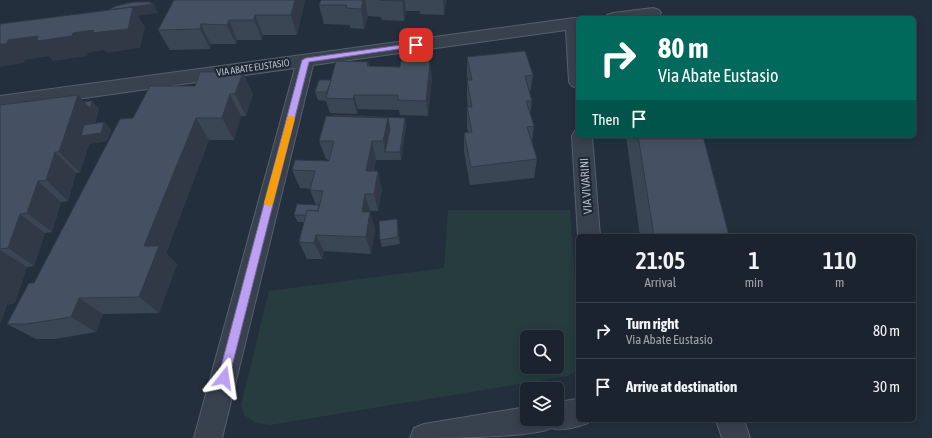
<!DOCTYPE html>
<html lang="en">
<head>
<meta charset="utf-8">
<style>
  :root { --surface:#1b232e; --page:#242b36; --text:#f1f3f6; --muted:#a0a4aa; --line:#39404a }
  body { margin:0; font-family:"Asap Condensed",sans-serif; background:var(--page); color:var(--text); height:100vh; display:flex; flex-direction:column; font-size:15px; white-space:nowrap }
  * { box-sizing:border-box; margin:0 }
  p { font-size:13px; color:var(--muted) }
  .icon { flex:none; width:22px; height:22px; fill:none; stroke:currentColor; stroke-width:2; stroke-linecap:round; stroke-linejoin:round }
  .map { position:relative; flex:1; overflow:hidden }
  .details { position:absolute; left:576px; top:234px; width:340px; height:188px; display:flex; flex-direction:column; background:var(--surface); border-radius:6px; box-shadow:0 2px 10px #0003,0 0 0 1px var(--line) }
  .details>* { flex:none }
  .hud { position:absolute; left:576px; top:16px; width:340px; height:122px; border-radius:6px; box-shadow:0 2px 10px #0003,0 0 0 1px var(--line); background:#00695c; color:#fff; overflow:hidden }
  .fabs { position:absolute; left:520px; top:330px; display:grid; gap:8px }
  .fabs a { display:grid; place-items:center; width:44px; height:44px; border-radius:6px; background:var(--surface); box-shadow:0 2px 10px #0003,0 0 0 1px var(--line); font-size:20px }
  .pin { position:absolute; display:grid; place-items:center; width:34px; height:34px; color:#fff; margin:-17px; border-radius:8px; box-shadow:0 2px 6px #0006 }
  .me { position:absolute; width:44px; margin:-22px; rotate:15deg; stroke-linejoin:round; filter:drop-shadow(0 0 3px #0008) }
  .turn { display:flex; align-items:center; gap:14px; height:84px; padding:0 16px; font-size:18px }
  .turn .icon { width:52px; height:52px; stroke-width:2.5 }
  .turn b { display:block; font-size:28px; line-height:34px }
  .then { display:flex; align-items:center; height:38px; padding:0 16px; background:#0003; gap:8px; font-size:15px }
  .eta { display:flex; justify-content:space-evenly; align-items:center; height:68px; text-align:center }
  .eta b { font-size:24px; font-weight:600; line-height:28px }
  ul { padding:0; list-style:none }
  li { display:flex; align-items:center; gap:12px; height:56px; padding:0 16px; border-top:1px solid var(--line) }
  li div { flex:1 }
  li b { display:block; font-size:15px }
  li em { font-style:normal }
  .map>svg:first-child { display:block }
  .green { fill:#263c3f; fill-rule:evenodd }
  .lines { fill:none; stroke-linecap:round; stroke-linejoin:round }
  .minor-casing { stroke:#565f6c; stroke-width:2 }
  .minor { fill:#38414e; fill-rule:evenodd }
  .wall { fill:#3b4654 }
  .shaded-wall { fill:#303945 }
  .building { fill:#455162; stroke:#303945 }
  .route { fill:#bca0f2; stroke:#7a689d }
  .slow { fill:#f59e0b }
  .labels { text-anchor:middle; stroke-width:4; stroke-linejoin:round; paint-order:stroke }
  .far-street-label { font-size:10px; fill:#b4bcc9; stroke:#1d2633 }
  .street-label { font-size:12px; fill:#b4bcc9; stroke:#1d2633 }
</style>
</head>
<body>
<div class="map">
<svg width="932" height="438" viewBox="0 0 932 438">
  <rect width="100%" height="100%" fill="#242f3e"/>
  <!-- green -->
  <path class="green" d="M448,210H570L578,321V364L574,372L568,376L270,425L256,423L244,415L241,405L269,291L444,268ZM527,337H557V367H527Z"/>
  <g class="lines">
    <!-- minor casing -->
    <g class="minor-casing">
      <g id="minor">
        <path d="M653,8L659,10L661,13L659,16L651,18H605L607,15L613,13Z"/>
        <path d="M574,18H578V88L572,86L569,82L566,30L313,65L222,438H194L295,68L0,110V96Z"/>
        <path d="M578,130V136H592L600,236H578L572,136L575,131Z"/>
        <path d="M578,399V420H589L588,423C577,427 562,432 551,428C535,438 436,438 410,438L414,428L424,424L527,407V419H557V402Z"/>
        <path d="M716,420H744L750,438H722Z"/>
      </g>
    </g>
    <!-- minor -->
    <use href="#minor" class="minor"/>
  </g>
  <!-- wall -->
  <g class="wall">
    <path d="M305,0L297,35H263L262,40H237L236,44H211L210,49L170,50L158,30Z"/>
    <path d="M321,0H446L444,15L420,14V11H406L404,21L382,20L381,17L368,16L364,29L350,28V25L324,24L319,5Z"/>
    <path d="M467,57L533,75L530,93L532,101L530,115L534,126L532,141L537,159L534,178L470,185L464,151V133L468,132L467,127V107H468L467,100V80H468L467,76Z"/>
    <path d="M368,62L369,66L432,77L428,116L400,115L399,110L358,109L357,114L330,113L326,101L318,100L315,92L331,80Z"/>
    <path d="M150,86L253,94L246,116H241L234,140H209L166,253L177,264L159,313L103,314L96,332L55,339H36L7,324L34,283L133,118Z"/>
    <path d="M92,101L99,109L95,124L104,122L111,130L107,141L89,144L80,173H76L68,201L61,202L52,232L45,233L34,266L27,267L15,303L7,305L0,324V105L84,102Z"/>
    <path d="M406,126L401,160H376L374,171L382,189L378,211H370V212L375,229L371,254L324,251L322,259H307L299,242L304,222H298L294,215L316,205L310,190V189L300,188L292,170L329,161V160L326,159L319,141Z"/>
    <path d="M626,136H703L729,236H640Z"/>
    <path d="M397,219L398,226L400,244L382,247L380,240Z"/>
  </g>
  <!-- shaded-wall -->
  <g class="shaded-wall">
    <path d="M295,0H305L297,35L291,15Z"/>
    <path d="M363,0H365L368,16L364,29L361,9Z"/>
    <path d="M402,0H405L406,11L404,21Z"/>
    <path d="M443,0H446L444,15Z"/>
    <path d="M154,4L158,13L138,16L145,27L140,48L107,53L104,50L88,53L87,56L53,61L49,56L25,60L24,63L0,67V44L8,40L38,36L73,33L108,10Z"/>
    <path d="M255,15L263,35L262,40L254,20Z"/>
    <path d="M229,20L237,40L236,44L227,25Z"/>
    <path d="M201,24L211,44L210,49L200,29Z"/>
    <path d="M430,62L432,77L428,116L426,101Z"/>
    <path d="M243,72L253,94L246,116L235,94Z"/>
    <path d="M230,94L241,116L234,140L222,118Z"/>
    <path d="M78,95L90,108L92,101L99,109L91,135L104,122L111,130L107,141L89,144L80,173L59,152Z"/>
    <path d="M354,95L358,109L357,114L353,99Z"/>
    <path d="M196,118L209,140L166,253L177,264L159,313L139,297L144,246Z"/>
    <path d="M388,118L391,137L385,152L383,141Z"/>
    <path d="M405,118L406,126L401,160L400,152Z"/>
    <path d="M372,141L376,160L371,189L366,171Z"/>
    <path d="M55,152L76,173L68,201L46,180Z"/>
    <path d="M378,171L382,189L378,211L374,194Z"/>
    <path d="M38,181L61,202L52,232L27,213Z"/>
    <path d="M365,194L370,211L367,229L362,212Z"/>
    <path d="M370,212L375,229L371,254L366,237Z"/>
    <path d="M20,214L45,233L34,266L8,248Z"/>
    <path d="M397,219L398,226L400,244L398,237Z"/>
    <path d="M316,235L324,251L322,259L314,243Z"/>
    <path d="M0,250L27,267L15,303L7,305L0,324Z"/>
    <path d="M79,298L103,314L96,332L71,317Z"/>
  </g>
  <!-- building -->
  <g class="building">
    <path d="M174,0H295L291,15H255L254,20H229L227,25L201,24L200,29L158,30Z"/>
    <path d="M321,0H363L361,9L346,8L347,5H319Z"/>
    <path d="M379,0H402V1Z"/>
    <path d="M134,2H149L154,4L108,10L116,6Z"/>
    <path d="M133,7L128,29L92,33L94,30L73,33L72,36L37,41L38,36L8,40L6,44H0V24Z"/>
    <path d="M525,51L533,75L525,76L532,101H526L534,126L527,127L537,159L471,167L464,133L472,132L467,107H472L467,80H472L467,57Z"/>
    <path d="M336,61L368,62L367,66L400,67L401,61L430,62L426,101L398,100V95H354L353,99L326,98Z"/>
    <path d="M200,72H243L235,94H230L222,118H196L144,246H159L139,297L79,298L71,317L27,324H7L29,283H34L120,119L133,118L150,86H195Z"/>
    <path d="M319,80H331L327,92H315Z"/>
    <path d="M78,95L59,152H55L46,180L38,181L27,213L20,214L8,248L0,249V105Z"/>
    <path d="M92,101L90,108L84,102Z"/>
    <path d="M333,115L405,118L400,152H385L390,129L388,118L333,116Z"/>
    <path d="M326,116L388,118L383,141H372L366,171H378L374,194H365L362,212H370L366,237L316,235L314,243L299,242L307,210L318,211L323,191L310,190L315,171L292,170L295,160L329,161L334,141H319Z"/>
    <path d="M104,122L101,133L81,136L84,125Z"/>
    <path d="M638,136H703L729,236H654Z"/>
    <path d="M297,204L319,205L318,211L307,210L306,215H294Z"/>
    <path d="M397,219L398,237L380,240L379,221Z"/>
  </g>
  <!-- route -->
  <path class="route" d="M416,43L420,45L419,46L309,62L229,378L227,381L224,383L220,381L218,378L302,60L306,58Z"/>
  <!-- slow -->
  <path class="slow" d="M288,116H291L295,118L273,203L269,207L264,203Z"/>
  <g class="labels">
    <!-- far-street labels -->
    <g class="far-street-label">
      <text transform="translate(253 67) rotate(-8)" y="4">VIA ABATE EUSTASIO</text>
    </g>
    <!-- street labels -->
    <g class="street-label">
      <text transform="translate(586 186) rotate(-94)" y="4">VIA VIVARINI</text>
    </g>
  </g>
</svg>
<div class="fabs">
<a><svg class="icon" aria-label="search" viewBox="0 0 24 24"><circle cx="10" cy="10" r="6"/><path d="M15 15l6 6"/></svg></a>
<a><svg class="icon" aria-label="layers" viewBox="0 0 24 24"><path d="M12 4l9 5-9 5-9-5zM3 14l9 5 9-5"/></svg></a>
</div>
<div class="pin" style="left:416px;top:45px;background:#d93025"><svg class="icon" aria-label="arrive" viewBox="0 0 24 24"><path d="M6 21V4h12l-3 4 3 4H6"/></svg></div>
<svg class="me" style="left:224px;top:378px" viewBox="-20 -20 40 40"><path d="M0-17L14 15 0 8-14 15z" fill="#bca0f2" stroke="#fff" stroke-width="4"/></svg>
<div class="hud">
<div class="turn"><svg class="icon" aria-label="right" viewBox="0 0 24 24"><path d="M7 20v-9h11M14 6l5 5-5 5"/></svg><div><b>80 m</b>Via Abate Eustasio</div></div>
<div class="then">Then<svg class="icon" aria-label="arrive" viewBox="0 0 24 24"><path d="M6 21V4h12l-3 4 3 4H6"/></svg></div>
</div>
<section class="details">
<div class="eta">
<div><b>21:05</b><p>Arrival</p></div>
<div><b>1</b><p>min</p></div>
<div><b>110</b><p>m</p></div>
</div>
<ul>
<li><svg class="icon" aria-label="right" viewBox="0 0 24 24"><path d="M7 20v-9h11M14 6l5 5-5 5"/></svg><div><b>Turn right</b><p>Via Abate Eustasio</p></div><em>80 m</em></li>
<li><svg class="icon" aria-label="arrive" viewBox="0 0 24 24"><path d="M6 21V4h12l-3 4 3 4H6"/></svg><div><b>Arrive at destination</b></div><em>30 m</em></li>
</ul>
</section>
</div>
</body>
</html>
